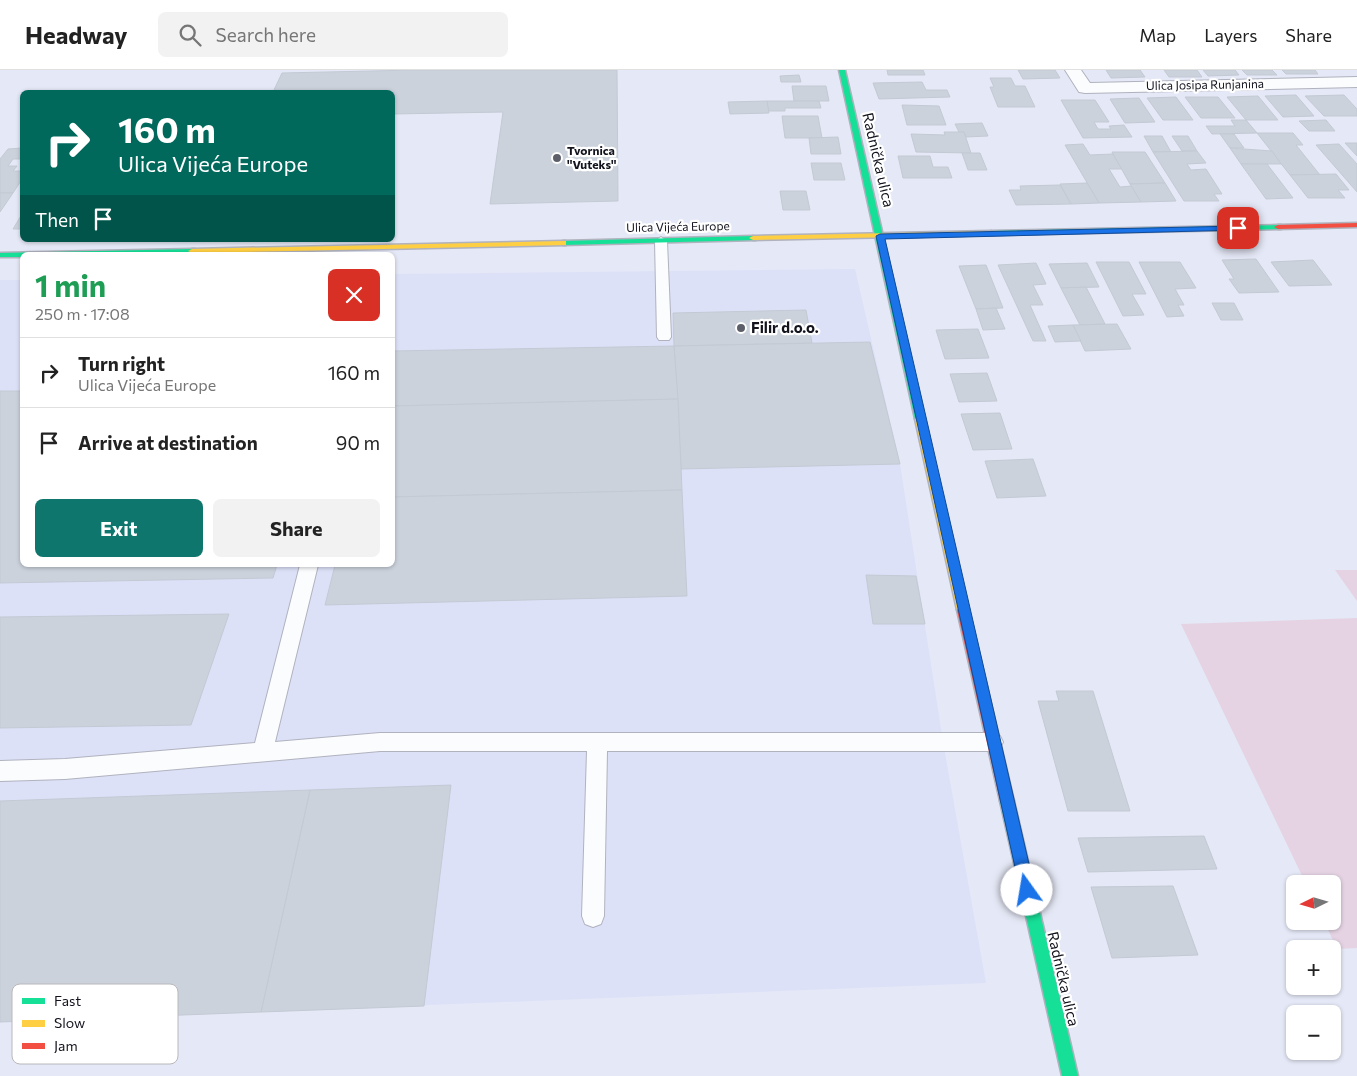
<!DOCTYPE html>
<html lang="en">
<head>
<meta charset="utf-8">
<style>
  :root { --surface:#fff; --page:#f2f2f2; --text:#222; --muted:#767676; --line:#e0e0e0; --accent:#0f766e }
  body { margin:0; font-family:Commissioner,sans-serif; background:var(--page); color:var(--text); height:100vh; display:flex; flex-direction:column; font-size:19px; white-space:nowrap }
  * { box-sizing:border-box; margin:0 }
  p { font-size:16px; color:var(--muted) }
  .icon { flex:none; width:28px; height:28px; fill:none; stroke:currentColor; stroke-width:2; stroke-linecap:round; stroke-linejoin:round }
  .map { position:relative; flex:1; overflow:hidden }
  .panel { position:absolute; left:20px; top:182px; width:375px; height:315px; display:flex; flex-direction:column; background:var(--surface); border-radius:8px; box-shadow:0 1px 4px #0004 }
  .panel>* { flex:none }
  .banner { position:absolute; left:20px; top:20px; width:375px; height:152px; border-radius:8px; box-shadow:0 1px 4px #0004; background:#00695c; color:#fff; overflow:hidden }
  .needle { width:32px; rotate:265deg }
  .controls { position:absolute; left:1286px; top:805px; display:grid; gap:10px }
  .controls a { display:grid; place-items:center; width:55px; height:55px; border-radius:8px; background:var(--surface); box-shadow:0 1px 4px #0004; font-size:25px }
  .pin { position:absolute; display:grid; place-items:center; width:42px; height:42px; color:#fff; margin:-21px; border-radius:10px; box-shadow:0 2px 8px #0006 }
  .me { position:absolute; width:55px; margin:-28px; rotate:347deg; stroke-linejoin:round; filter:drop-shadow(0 0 4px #0008) }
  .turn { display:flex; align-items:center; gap:18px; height:105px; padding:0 15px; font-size:22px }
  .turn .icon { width:65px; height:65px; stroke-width:2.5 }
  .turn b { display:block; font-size:35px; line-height:42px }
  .then { display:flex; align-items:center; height:48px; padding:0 15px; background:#0003; gap:10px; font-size:19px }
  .round { display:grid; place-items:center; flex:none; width:52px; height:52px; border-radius:8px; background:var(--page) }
  .summary { display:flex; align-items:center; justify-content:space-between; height:85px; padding:0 15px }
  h1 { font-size:30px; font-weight:700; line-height:38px; color:#1e9e55 }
  .primary-button { display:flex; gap:10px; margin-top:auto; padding:10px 15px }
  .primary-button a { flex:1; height:58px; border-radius:8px; background:var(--accent); color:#fff; font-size:20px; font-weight:700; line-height:58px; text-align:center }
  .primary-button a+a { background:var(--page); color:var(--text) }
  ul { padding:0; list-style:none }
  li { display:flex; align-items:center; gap:15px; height:70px; padding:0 15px; border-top:1px solid var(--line) }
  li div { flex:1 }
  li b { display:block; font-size:19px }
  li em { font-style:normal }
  header { display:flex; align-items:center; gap:30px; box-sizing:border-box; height:70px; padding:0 25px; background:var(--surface); border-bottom:1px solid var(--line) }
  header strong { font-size:24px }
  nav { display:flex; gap:28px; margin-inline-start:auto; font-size:18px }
  .search { width:350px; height:45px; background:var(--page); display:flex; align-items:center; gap:12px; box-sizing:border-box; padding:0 18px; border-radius:8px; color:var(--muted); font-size:19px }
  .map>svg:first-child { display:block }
  .built { fill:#dde1f8 }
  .green { fill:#e5d3e3 }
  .building { fill:#cbd2dc; stroke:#c3cad4 }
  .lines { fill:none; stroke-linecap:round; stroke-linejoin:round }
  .lane-casing { stroke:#b0b2be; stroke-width:2 }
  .street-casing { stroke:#b0b2be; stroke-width:2 }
  .fast-casing { stroke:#b0b2be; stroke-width:3 }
  .slow-casing { stroke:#b0b2be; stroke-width:3 }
  .jam-casing { stroke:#b0b2be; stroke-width:3 }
  .lane { fill:#fbfcfe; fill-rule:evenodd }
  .street { fill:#fbfcfe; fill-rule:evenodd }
  .fast { fill:#16e098; fill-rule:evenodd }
  .slow { fill:#ffcf43; fill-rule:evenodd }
  .jam { fill:#f24e42; fill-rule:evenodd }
  .route { fill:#1a73e8; stroke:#114b97 }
  .poi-dot { fill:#5c5e69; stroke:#fff; stroke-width:2 }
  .labels { text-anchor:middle; stroke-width:4.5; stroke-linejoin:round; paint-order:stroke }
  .far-street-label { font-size:12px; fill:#12131d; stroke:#fff }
  .far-poi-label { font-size:12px; font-weight:bold; fill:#12131d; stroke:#fff; text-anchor:start }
  .street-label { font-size:15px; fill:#12131d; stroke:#fff }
  .poi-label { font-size:15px; font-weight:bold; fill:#12131d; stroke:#fff; text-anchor:start }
  .key { fill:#fff; stroke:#b8b8bb; stroke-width:1 }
  .key-label { font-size:14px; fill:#12131d }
</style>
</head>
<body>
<header>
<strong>Headway</strong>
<div class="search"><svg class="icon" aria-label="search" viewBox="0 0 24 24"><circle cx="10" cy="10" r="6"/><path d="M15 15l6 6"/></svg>Search here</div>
<nav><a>Map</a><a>Layers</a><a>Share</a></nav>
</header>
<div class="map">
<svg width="1357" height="1006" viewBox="0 0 1357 1006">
  <rect width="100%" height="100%" fill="#e5e8f6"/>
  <!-- built -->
  <path class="built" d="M855,199L900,394L943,672L986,913L0,952V210H22V495H392L393,204Z"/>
  <!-- green -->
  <g class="green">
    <path d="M1335,500H1357V531Z"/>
    <path d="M1357,548V878L1337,879L1324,851H1332V814H1306L1181,554Z"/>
  </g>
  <!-- building -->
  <g class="building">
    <path d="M415,0H617L618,131L490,134L503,42L392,44V22H273L282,3Z"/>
    <path d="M887,0H923L925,5H888Z"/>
    <path d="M1018,0H1055L1060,8L1023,9Z"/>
    <path d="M1106,0H1140L1145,7L1111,8Z"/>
    <path d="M1164,0H1197L1202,7H1169Z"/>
    <path d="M1203,0H1235L1239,5L1208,6Z"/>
    <path d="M1242,0H1272L1277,5H1247Z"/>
    <path d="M1282,0H1315L1318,4H1286Z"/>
    <path d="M799,5L801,12H781L780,6Z"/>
    <path d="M990,8H1011L1015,16H1025L1035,37H998L990,17H994Z"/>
    <path d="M922,12L926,20H947L950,27L879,29L873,13Z"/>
    <path d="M792,16H826L829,31H794Z"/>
    <path d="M1296,25L1314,46L1283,47L1265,26Z"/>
    <path d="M1344,25L1357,39V46H1324L1305,26Z"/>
    <path d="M1258,26L1278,50H1246L1227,27Z"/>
    <path d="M1176,27L1193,50H1163L1147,28Z"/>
    <path d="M1185,27H1218L1235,48H1201Z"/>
    <path d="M1139,28L1155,52L1125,53L1110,29Z"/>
    <path d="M1061,30H1095L1109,52H1094L1098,59H1111L1109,56L1124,55L1132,67L1083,68Z"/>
    <path d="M767,31H819L821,38H785V41H768Z"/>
    <path d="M767,31L769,43L730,44L728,32Z"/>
    <path d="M902,35L939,36L946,55H907Z"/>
    <path d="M782,46H818L822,68H785Z"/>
    <path d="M1231,50H1246L1257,63L1212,64L1206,56H1235Z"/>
    <path d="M1326,50L1335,61H1309L1299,51Z"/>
    <path d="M982,53L988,66L966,67L964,62H959L955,54Z"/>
    <path d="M944,62H964L971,83L916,82L911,64L945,65Z"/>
    <path d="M1257,63H1293L1303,75H1296L1320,105H1290Z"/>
    <path d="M1220,64H1234L1244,78H1230Z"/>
    <path d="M1144,66H1162L1171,82H1153Z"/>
    <path d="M1172,66H1188L1197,81H1182Z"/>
    <path d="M838,67L841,84H811L809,68Z"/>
    <path d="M1345,73H1357V86Z"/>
    <path d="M1083,74L1090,85L1113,84L1122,99H1109L1120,117L1132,116L1141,132L1099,133L1065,75Z"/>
    <path d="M1339,74L1357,94V122L1316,75Z"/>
    <path d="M22,78V89H13L8,96H17L13,101H22V109L13,123H0V89L8,79Z"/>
    <path d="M1230,78L1272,81L1281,94H1241Z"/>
    <path d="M1197,81L1206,93L1187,94L1191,100L1206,99L1222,124H1214L1219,131H1184L1153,82Z"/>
    <path d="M1112,82H1145L1165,113L1130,114Z"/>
    <path d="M962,83H980L987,100H968Z"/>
    <path d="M898,86H930L933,97H948L952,108H903Z"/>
    <path d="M811,93H841L845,110H814Z"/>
    <path d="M1241,94H1267L1293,128L1266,129Z"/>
    <path d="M1336,104L1349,120H1338L1345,128H1308L1290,105Z"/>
    <path d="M1087,113L1099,133L1071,134L1060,114Z"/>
    <path d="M1165,113L1176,131L1141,132L1130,114Z"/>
    <path d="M1060,115L1071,134L1016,135L1009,120H1021L1020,116Z"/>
    <path d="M780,121H806L810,140H783Z"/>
    <path d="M0,123H13L0,142Z"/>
    <path d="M22,144V159H13Z"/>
    <path d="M1256,189L1279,222L1239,223L1229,209H1234L1222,190Z"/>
    <path d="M1313,190L1332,215L1289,216L1271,192Z"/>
    <path d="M1096,192H1129L1146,224H1132L1144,245L1123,246Z"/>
    <path d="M1139,192H1180L1196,218L1175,219L1184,235H1178L1184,246L1167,247Z"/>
    <path d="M1036,193L1046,214L1033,215L1043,235H1030L1046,271H1033L998,195Z"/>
    <path d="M1087,193L1099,217L1061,218L1049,194Z"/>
    <path d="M986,195L1003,238L976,239L959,196Z"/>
    <path d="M1086,217L1105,254L1080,255L1061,218Z"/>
    <path d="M1212,233H1234L1243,250H1221Z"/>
    <path d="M996,238L1005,259L983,260L976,239Z"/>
    <path d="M806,240L812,273L674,276L673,243Z"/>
    <path d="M1117,254L1131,279L1085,281L1073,255Z"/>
    <path d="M1073,255L1081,271L1055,272L1048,256Z"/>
    <path d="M978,259L989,288L945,289L936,260Z"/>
    <path d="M870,272L900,394L681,399L674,276Z"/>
    <path d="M674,276L678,329L392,336V281Z"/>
    <path d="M987,303L997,331L959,332L950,304Z"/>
    <path d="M0,321H22V495H277L273,508L0,513Z"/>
    <path d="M678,329L682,420L392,427V336Z"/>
    <path d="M1000,343L1012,379L973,380L961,344Z"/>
    <path d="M1033,389L1046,426L997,428L985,391Z"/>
    <path d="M682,420L687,526L325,535L335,495H392V427Z"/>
    <path d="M866,505L916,506L925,554H873Z"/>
    <path d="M229,544L191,655L0,658V547Z"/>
    <path d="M1056,621H1093L1130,741H1068L1038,631H1059Z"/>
    <path d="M451,715L424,936L261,942L310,720Z"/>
    <path d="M310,720L261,942L0,952V731Z"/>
    <path d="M1204,766L1217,799L1088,802L1078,768Z"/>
    <path d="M1173,816L1198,885L1112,888L1091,817Z"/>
  </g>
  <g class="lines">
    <!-- lane casing -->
    <g class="lane-casing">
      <g id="lane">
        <path d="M661,167L667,171L671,267L669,270H659L657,267L655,171Z"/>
        <path d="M300,495H318L275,672L380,663H993L1000,666L1003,672L1000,678L993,681H607L604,846L601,854L593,857L585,854L582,846L587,681H380L65,709L0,711V691L65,689L255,673Z"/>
      </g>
    </g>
    <!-- street casing -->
    <g class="street-casing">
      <path id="street" d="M1065,0H1081L1090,13L1357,7V17L1085,23L1079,22Z"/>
    </g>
    <!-- fast casing -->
    <g class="fast-casing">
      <g id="fast">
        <path d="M839,0H845L925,349L920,352L915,349Z"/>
        <path d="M1278,155H1281V159L991,165L987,163L991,161Z"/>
        <path d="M753,166L757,168L756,170L563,175L559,173L563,171Z"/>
        <path d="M192,179H195V183L22,185V187H0V183Z"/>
        <path d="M1007,725L1012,726L1014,731L1078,1006H1062L1000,731L1002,726Z"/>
      </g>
    </g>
    <!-- slow casing -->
    <g class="slow-casing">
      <g id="slow">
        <path d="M991,161L995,163L994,165L753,170L749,168L753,166Z"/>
        <path d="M563,171H566V175L192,183L188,181L192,179Z"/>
        <path d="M920,346L925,349L969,540L967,543L963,545L959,543L957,540L915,349Z"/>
      </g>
    </g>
    <!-- jam casing -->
    <g class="jam-casing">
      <g id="jam">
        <path d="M1357,153V157L1278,159L1274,157L1278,155Z"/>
        <path d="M963,535L967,537L969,540L1014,731L1012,736L1007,737L1002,736L1000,731L957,540L959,537Z"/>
      </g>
    </g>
    <!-- lane -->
    <use href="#lane" class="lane"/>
    <!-- street -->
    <use href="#street" class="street"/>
    <!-- fast -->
    <use href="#fast" class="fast"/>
    <!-- slow -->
    <use href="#slow" class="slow"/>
    <!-- jam -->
    <use href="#jam" class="jam"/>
  </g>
  <!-- route -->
  <path class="route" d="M1238,156H1241V160L885,169L1035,820L1032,826L1027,828L1022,826L1020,820L876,166L880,164Z"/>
  <!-- markers -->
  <g class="poi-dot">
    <circle cx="557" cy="88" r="5"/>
    <circle cx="741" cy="258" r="5"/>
  </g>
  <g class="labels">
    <!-- far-street labels -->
    <g class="far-street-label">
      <text transform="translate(1205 15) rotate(-1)" y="4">Ulica Josipa Runjanina</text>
      <text transform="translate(678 157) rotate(-1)" y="4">Ulica Vijeća Europe</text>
    </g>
    <!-- far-poi labels -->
    <g class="far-poi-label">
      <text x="567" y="85">Tvornica<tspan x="567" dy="14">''Vuteks''</tspan></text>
    </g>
    <!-- street labels -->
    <g class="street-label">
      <text transform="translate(878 90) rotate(77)" y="5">Radnička ulica</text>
      <text transform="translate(1063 909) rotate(77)" y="5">Radnička ulica</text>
    </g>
    <!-- poi labels -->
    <g class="poi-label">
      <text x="751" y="263">Filir d.o.o.</text>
    </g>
  </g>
  <!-- legend -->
  <rect x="12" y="914" width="166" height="80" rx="8" class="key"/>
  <rect x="22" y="928" width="23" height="6" fill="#16e098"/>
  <rect x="22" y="950" width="23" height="7" fill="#ffcf43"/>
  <rect x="22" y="973" width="23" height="6" fill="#f24e42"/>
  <g class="key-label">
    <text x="54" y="936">Fast</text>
    <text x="54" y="958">Slow</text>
    <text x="54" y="981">Jam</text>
  </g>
</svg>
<div class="controls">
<a><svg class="needle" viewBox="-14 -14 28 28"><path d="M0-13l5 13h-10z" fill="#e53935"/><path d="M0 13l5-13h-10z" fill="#767676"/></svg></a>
<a>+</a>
<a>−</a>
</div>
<div class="pin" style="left:1238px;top:158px;background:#d93025"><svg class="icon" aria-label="arrive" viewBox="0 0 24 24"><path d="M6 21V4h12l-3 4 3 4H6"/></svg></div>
<svg class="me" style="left:1027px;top:820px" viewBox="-20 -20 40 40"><circle r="19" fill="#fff"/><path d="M0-13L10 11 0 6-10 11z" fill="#1a73e8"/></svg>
<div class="banner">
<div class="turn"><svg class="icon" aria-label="right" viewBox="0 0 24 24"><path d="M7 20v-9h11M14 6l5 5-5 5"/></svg><div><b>160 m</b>Ulica Vijeća Europe</div></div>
<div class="then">Then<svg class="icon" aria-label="arrive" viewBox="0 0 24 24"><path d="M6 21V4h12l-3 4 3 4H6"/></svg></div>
</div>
<section class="panel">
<div class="summary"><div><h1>1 min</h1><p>250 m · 17:08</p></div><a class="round" style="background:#d93025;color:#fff"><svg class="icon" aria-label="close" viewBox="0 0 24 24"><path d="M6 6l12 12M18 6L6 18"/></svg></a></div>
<ul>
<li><svg class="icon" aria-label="right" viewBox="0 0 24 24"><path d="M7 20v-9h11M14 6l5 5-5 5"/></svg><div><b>Turn right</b><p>Ulica Vijeća Europe</p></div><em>160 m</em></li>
<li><svg class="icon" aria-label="arrive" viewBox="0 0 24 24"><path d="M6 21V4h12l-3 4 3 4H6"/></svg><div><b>Arrive at destination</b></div><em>90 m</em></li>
</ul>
<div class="primary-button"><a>Exit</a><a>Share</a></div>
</section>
</div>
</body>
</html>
